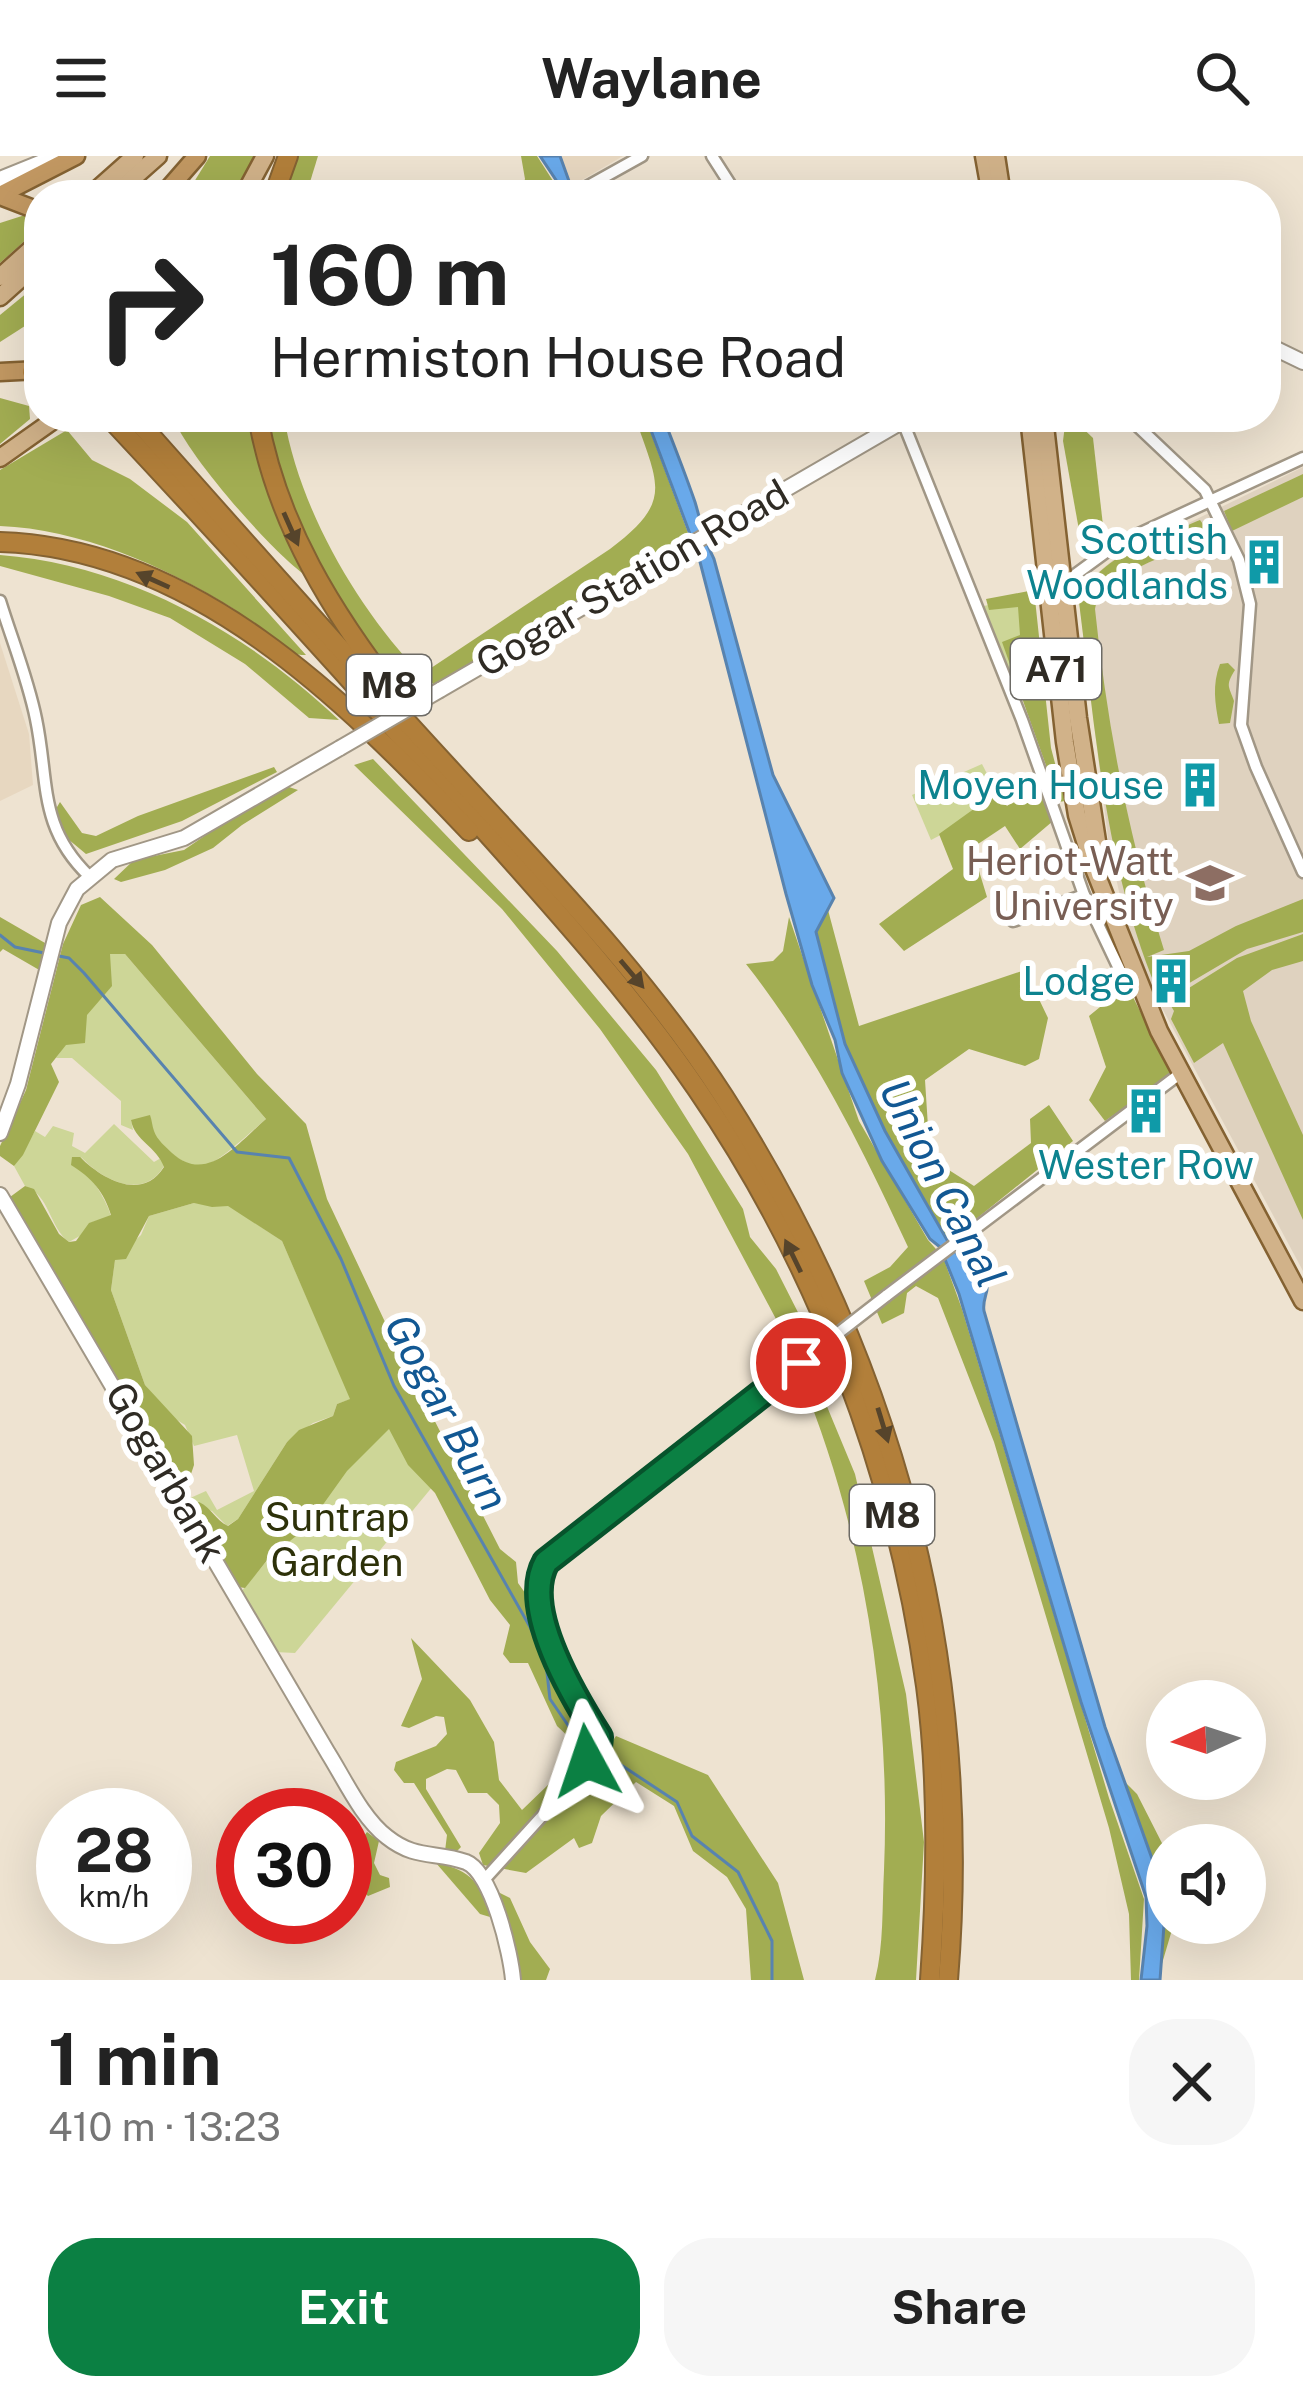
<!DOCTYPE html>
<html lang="en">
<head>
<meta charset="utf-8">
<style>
  :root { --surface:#fff; --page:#f6f6f6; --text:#222; --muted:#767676; --accent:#0b8043 }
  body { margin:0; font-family:"Public Sans",sans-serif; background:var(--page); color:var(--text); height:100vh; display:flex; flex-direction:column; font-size:45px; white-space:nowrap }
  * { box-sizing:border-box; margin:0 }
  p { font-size:39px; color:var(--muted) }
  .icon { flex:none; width:66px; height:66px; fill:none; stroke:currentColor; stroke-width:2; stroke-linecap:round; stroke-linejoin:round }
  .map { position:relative; height:1824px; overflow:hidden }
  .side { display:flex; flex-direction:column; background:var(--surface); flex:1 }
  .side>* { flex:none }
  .guide { position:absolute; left:24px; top:24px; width:1257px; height:252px; border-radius:48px; box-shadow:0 12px 48px #0002; background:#fff; color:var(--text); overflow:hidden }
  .needle { width:78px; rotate:267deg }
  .fabs { position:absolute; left:1146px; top:1524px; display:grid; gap:24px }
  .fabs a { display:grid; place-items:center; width:120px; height:120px; border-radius:50%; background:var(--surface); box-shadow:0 12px 48px #0002; font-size:60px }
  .speed { position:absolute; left:36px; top:1632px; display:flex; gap:24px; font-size:60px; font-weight:700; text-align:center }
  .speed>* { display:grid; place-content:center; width:156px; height:156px; border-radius:50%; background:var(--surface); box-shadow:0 12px 48px #0002; line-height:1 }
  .speed small { font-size:30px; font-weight:400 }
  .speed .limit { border:18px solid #d22; background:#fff; color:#111 }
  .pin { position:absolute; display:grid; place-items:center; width:102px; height:102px; color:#fff; margin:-51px; border:6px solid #fff; border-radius:50%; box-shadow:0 3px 12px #0007 }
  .me { position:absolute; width:132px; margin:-66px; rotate:355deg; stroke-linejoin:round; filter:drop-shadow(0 0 9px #0008) }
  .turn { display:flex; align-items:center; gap:42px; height:252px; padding:0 48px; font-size:54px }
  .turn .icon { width:156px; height:156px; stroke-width:2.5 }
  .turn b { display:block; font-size:84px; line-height:102px }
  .round { display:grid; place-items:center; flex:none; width:126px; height:126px; border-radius:48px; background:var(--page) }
  .overview { display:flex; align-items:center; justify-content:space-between; height:204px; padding:0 48px }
  h1 { font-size:72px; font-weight:700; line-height:90px }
  .button { display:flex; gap:24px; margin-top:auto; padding:24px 48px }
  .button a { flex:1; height:138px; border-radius:48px; background:var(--accent); color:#fff; font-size:48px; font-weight:700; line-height:138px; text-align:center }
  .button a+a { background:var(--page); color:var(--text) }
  header { display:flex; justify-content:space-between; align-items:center; height:156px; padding:0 48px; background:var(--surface); font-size:54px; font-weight:700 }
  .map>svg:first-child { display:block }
  .built { fill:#e7d7c0 }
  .education { fill:#dfd2bf }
  .green { fill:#cdd697 }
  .forest { fill:#a2ad52 }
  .water { fill:#69a9ea; stroke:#5883af; stroke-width:3 }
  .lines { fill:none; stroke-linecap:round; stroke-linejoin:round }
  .stream { stroke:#5883af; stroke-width:3 }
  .minor-casing { stroke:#a19786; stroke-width:15 }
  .tertiary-casing { stroke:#a19786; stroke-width:18 }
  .primary-casing { stroke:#846232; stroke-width:21 }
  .trunk-casing { stroke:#846232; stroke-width:21 }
  .motorway-casing { stroke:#846232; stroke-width:22 }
  .minor { stroke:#fff; stroke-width:10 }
  .tertiary { stroke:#fff; stroke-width:14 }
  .primary { stroke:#d1b289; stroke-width:16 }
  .trunk { stroke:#c29862; stroke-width:16 }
  .motorway { stroke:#b27f3a; stroke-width:18 }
  .minor-bridge-casing { stroke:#a19786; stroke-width:15; stroke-linecap:butt }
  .tertiary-bridge-casing { stroke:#a19786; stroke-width:18; stroke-linecap:butt }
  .minor-bridge { stroke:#fff; stroke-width:10 }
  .tertiary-bridge { stroke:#fff; stroke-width:14 }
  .oneway { fill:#56442b }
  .route-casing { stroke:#07532c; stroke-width:30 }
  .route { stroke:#0b8043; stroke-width:21 }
  .labels { text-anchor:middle; stroke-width:12; stroke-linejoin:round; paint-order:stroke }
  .shield { fill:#fff; stroke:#6d6b66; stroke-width:3 }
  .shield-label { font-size:36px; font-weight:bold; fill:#2f2b24 }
  .culture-label { font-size:39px; fill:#0d838f; stroke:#fff; text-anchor:end }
  .street-label { font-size:39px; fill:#2f2b24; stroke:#fff }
  .education-label { font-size:39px; fill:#785e54; stroke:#fff; text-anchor:end }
  .park-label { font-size:39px; fill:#2d3109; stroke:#fff }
  .water-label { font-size:42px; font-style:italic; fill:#125893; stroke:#fff }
</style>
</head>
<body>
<header><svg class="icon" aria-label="menu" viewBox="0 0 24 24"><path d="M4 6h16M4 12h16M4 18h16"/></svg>Waylane<svg class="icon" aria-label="search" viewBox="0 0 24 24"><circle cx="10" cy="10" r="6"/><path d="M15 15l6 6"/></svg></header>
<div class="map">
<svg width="1303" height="1824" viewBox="0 0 1303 1824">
  <rect width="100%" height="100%" fill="#eee3d1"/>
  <!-- built -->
  <g class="built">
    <path d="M560,0H623L570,31Z"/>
    <path d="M0,487L29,578L33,629L0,645Z"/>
  </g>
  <!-- education -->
  <path class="education" d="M1303,311V1115L1154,837L1125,763L1109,690L1079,444L1084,428L1113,404Z"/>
  <!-- green -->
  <g class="green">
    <path d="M1032,431L1039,508L1009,513L984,450L1019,442Z"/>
    <path d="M982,608L1002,647L931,684L912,639Z"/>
    <path d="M110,797L125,798L266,963C194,1025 204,1025 131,964L133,974L121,969V945L72,902H56L86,859Z"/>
    <path d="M114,968L154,1006L161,1002L164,1010C143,1046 101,1023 81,1001C89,1023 104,1037 111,1060L90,1067L85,1077L69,1086C49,1071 50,1039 25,1030L14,1010L35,975L45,981L53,970L74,977L72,990L85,997Z"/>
    <path d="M194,1047L228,1049L282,1085L351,1243L337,1248L333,1260L313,1267L287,1286L238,1363L227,1370L212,1355L189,1349L188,1343L206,1335L217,1354L254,1335L237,1279L194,1290L185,1269L172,1261L145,1229L111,1134L115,1103L141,1079L149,1060Z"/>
    <path d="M389,1258L433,1330L295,1497L275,1496L240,1437Z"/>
  </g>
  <!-- forest -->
  <g class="forest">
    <path d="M210,0H255L235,39H186Z"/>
    <path d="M288,0H318L306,39H274Z"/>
    <path d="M521,0H537L562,39H519L525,23Z"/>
    <path d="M25,59L39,72L0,107V67Z"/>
    <path d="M39,127V161L0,186V159Z"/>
    <path d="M0,242L29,250L30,263L0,288Z"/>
    <path d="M173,261H248L288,387L308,421C275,400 186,298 173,261Z"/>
    <path d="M258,261H284C299,350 353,445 414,511L397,540L315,422Z"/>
    <path d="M635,261H645L690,382L435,531L425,516L610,393C674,345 658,329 635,261Z"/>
    <path d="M1066,261H1071L1093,282L1104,378L1087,380L1079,374L1063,285Z"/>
    <path d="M67,274L92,304L130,323L187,366L306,499C280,500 252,464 229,450C163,409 78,373 0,370V314Z"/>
    <path d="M1303,318V341L1232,375L1224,355Z"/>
    <path d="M1200,364L1212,381C1180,395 1102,417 1095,453C1107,570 1129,682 1164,794L1147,801L1189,795L1236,770L1303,743V776L1247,793L1186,829L1174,814L1159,821L1165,831L1157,834C1105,709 1096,580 1079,446C1095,401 1160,381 1200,364Z"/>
    <path d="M0,399C128,409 246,476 339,564L309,562L245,508L170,462L109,440L0,410Z"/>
    <path d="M1034,434L1051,592L1065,645L1059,646L1002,486L1020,479L1018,451L989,454L986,443Z"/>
    <path d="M1228,507L1235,514C1225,530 1229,530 1234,545L1230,567L1219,568C1215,547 1212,529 1220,508Z"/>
    <path d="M373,603L557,795L656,914L743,1053L750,1081L776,1113L810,1180L792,1193L688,998L600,873L502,753L354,609Z"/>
    <path d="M274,611L277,616L182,665L86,698L68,683L54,656L60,646L82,677L96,680L138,660Z"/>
    <path d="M1041,623L1053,665L1020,693L1005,670L972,692L987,741L904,795L879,768L953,713L939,678L996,637L1007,650Z"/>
    <path d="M289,631L298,634L242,669L213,692L165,714L121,726L114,723L134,704L184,694L235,659Z"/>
    <path d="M100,741L152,789L257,918L306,968L327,1043L394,1185L500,1393L516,1406L518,1427L533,1448L542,1485L581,1569L573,1585L557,1570L528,1507H510L503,1498L510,1469L490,1444L435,1337L408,1309L389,1273L347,1315L307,1371L268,1403L245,1432L238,1431L189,1349L199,1346C212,1352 215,1364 228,1370L238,1363L287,1286L299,1274L333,1260L337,1248L350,1243L282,1085L228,1050L212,1051L194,1047L149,1060L126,1103L115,1104L111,1134L145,1229L192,1280L194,1309L188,1327L178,1331L10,1041L25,1030L34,1033L59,1078L69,1086L76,1085L89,1067L111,1059C104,1036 92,1022 71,1009L72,1001H80C102,1023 142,1046 164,1011C157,991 134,984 131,964L150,959C152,964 152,970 154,975C157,984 166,991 172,997C207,1029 238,987 266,963L125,798H110L112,830L87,859L85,887L66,889L51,908L59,926L23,999L14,1010L0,1000V990L26,934L63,788L81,749Z"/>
    <path d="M828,754L859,870L1025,814L1048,862L1039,903L1025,910L969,893L925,924L930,1002L974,1030L1031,987L1030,963L1049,949L1073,985L955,1080L945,1082L885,975L845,888L817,785V768Z"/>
    <path d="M0,761L45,787L41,815L3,793L0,796Z"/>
    <path d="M789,761L859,965L928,1084L943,1101L962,1153L1109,1642L1144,1743L1139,1824H1131L1129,1758L1109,1672L994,1286L938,1142L916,1130L907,1137L904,1157L882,1168L864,1125L890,1111L908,1091C862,992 814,894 746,808L773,805L783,795Z"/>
    <path d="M1303,778V805L1272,814L1243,835L1251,865L1303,979V1064L1223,887L1194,907L1171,863L1174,855L1168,845L1237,802Z"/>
    <path d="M1127,829L1172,919L1105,965L1089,944L1106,911L1089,860Z"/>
    <path d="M811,1212L855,1318L906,1538L924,1686L916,1824H875C884,1789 882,1751 884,1714C891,1548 864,1375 800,1220Z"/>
    <path d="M411,1482L470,1544L494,1586L499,1624L522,1654L576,1602L598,1608L616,1580L708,1619L778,1727L804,1824H751L746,1753L727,1721L693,1695L674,1650L636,1626L601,1660L592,1687L579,1692L574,1682L526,1717L483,1709L479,1697L500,1667L499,1649L487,1637H468L456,1614L447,1613L426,1623V1633L461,1691L456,1696L445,1695L447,1679L414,1627H404L394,1614L396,1606L436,1590L447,1578L444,1561L436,1560L409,1572L401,1570L422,1523Z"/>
    <path d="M1124,1625L1137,1638L1167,1697V1767H1174L1161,1811C1170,1732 1150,1697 1124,1625Z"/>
    <path d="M367,1676L379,1685L374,1707L380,1719L389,1722L390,1731L368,1740C344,1718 348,1700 367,1676Z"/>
    <path d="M436,1707C472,1714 481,1728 490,1761L480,1758Z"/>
    <path d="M494,1734L510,1742L530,1786L550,1813L546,1824H518Z"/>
  </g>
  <!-- water -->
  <g class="water">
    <path d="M540,0H560L574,39H566Z"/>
    <path d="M646,261H663C674,289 685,317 695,346C701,366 704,384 714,403L773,619L834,742L816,776L845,888L885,975L951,1091C960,1106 984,1108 987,1126C989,1137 982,1143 984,1155L1105,1571L1160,1725L1165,1755L1160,1824H1141L1147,1770L1146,1741L1081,1546L959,1138L940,1091L930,1083L882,1005L842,917L835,884L812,829L786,738L699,402Z"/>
  </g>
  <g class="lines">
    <!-- stream -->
    <g class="stream">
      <path d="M0,779L15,791L44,797"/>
      <path d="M59,800L69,802L84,817L237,996L289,1002L341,1103L394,1230L530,1471L546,1508L550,1543L574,1578L592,1590"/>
      <path d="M600,1595L677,1646L692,1680L738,1716L772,1785V1824"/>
    </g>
    <!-- minor casing -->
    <g class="minor-casing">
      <g id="minor">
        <path d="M712,0L737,39"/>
        <path d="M572,39L642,0"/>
        <path d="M901,261L1022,564L1084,739L1124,823"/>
        <path d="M1128,261L1205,334L1239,404L1250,448L1241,569L1256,611L1303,716"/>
        <path d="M1069,439L1076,418L1117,388L1303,302"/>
        <path d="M0,445C12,484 28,523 36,563C49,625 38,671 89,720"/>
        <path d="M1013,765L1084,739"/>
        <path d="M886,1140L1181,917"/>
        <path d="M484,1724L553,1648L600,1586C582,1537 515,1459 546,1406L801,1206"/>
      </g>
    </g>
    <!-- tertiary casing -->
    <g class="tertiary-casing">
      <g id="tertiary">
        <path d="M0,23L57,0"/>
        <path d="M1266,188L1303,206"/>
        <path d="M440,534L910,261"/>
        <path d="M0,977L18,928L59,767L77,733L112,704L184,682L340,592"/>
        <path d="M0,1039L328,1597C345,1624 362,1662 387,1681C416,1704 435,1695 466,1706C492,1716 511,1798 513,1824"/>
      </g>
    </g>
    <!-- primary casing -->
    <g class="primary-casing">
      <g id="primary">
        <path d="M984,0L991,39"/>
        <path d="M996,0L1002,39"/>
        <path d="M91,39L135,0"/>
        <path d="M114,39L158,0"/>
        <path d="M244,39L265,0"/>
        <path d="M0,121L39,86"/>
        <path d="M0,141L39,106"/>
        <path d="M1029,261L1065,586L1077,659L1093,710L1159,875L1303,1145"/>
        <path d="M1044,261L1078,562L1099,698"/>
        <path d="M0,302L58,261"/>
      </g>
    </g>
    <!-- trunk casing -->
    <g class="trunk-casing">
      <g id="trunk">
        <path d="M0,39L76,0"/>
        <path d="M163,39L197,0"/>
        <path d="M0,40L39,55"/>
        <path d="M0,216L39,214"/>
      </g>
    </g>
    <!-- motorway casing -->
    <g class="motorway-casing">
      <g id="motorway">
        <path d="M274,39L288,0"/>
        <path d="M32,216L39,218"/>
        <path d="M109,261C222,382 334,505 444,629C531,727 623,825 697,933C818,1109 897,1318 926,1530C939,1627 937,1726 930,1824"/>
        <path d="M134,261C238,378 341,495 447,610C544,716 646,820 724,941C895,1208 974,1507 948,1824"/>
        <path d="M258,261C277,369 333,458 399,543"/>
        <path d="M0,386C193,392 345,544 469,675"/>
      </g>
    </g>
    <!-- minor -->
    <use href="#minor" class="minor"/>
    <!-- tertiary -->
    <use href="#tertiary" class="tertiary"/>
    <!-- primary -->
    <use href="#primary" class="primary"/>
    <!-- trunk -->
    <use href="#trunk" class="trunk"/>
    <!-- motorway -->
    <use href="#motorway" class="motorway"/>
    <!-- minor-bridge casing -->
    <g class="minor-bridge-casing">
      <path id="minor-bridge" d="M801,1206L886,1140"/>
    </g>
    <!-- tertiary-bridge casing -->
    <g class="tertiary-bridge-casing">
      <path id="tertiary-bridge" d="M340,592L440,534"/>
    </g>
    <!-- minor-bridge -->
    <use href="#minor-bridge" class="minor-bridge"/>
    <!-- tertiary-bridge -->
    <use href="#tertiary-bridge" class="tertiary-bridge"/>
  </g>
  <!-- one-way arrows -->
  <defs><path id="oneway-solid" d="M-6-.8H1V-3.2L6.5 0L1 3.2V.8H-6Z" transform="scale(3)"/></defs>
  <g class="oneway">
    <use href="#oneway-solid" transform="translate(291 373) rotate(66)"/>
    <use href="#oneway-solid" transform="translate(153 424) rotate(-156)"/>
    <use href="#oneway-solid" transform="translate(632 818) rotate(50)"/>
    <use href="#oneway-solid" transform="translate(793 1100) rotate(-116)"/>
    <use href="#oneway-solid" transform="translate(883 1269) rotate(73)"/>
  </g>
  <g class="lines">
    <!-- route casing -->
    <g class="route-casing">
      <path id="route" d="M587,1605L598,1591L599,1581C573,1540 520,1452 546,1406L801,1207"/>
    </g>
    <!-- route -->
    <use href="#route" class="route"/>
  </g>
  <!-- icons -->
  <defs>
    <g id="building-bare" transform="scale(3.6)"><path d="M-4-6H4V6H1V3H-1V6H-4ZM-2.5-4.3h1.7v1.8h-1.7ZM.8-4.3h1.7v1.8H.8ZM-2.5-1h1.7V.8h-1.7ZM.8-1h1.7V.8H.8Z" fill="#0f9aa8" stroke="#fff" stroke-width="2.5" paint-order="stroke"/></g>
    <g id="university-bare" transform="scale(3.6)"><path d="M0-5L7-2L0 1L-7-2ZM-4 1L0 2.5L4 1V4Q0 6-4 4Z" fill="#8d6e63" stroke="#fff" stroke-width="2.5" paint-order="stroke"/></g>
  </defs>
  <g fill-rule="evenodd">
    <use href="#building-bare" x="1264" y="406"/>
    <use href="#building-bare" x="1200" y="629"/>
    <use href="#university-bare" x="1210" y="727"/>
    <use href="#building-bare" x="1171" y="825"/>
    <use href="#building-bare" x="1146" y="955"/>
  </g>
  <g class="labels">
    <!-- shield labels -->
    <g class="shield">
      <rect x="1011" y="483" width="90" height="60" rx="9"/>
      <rect x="347" y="499" width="84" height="60" rx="9"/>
      <rect x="850" y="1329" width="84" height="60" rx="9"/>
    </g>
    <g class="shield-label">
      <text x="1056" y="526">A71</text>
      <text x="389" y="542">M8</text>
      <text x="892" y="1372">M8</text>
    </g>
    <!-- culture labels -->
    <g class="culture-label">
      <text x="1228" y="398">Scottish<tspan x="1228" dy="45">Woodlands</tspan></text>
      <text x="1164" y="643">Moyen House</text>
      <text x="1135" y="839">Lodge</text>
      <text x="1146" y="1023" text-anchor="middle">Wester Row</text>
    </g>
    <!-- street labels -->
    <g class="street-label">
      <text transform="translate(632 422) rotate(-30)" y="14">Gogar Station Road</text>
      <text transform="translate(166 1316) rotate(60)" y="14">Gogarbank</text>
    </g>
    <!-- education labels -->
    <g class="education-label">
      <text x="1174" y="719">Heriot-Watt<tspan x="1174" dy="45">University</tspan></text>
    </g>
    <!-- park labels -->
    <g class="park-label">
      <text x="337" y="1375">Suntrap<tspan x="337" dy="45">Garden</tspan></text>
    </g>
    <!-- water labels -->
    <g class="water-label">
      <text transform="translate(943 1027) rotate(63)" y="15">Union Canal</text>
      <text transform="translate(447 1256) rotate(62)" y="15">Gogar Burn</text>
    </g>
  </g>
</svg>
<div class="fabs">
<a><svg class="needle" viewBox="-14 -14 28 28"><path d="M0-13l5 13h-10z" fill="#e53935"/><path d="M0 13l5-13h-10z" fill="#767676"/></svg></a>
<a><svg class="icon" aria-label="sound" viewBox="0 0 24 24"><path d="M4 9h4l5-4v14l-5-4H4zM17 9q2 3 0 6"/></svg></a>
</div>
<div class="speed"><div>28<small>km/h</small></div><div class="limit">30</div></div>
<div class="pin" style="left:801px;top:1207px;background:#d93025"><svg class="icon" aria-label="arrive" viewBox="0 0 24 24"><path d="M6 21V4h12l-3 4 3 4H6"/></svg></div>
<svg class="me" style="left:587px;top:1605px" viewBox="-20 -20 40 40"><path d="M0-17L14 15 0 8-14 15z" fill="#0b8043" stroke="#fff" stroke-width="4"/></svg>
<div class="guide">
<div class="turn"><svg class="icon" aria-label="right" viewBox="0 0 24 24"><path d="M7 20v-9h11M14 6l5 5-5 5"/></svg><div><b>160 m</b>Hermiston House Road</div></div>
</div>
</div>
<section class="side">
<div class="overview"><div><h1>1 min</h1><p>410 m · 13:23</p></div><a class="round"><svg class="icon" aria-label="close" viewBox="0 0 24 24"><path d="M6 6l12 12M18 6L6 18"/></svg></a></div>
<div class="button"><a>Exit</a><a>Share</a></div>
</section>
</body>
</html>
